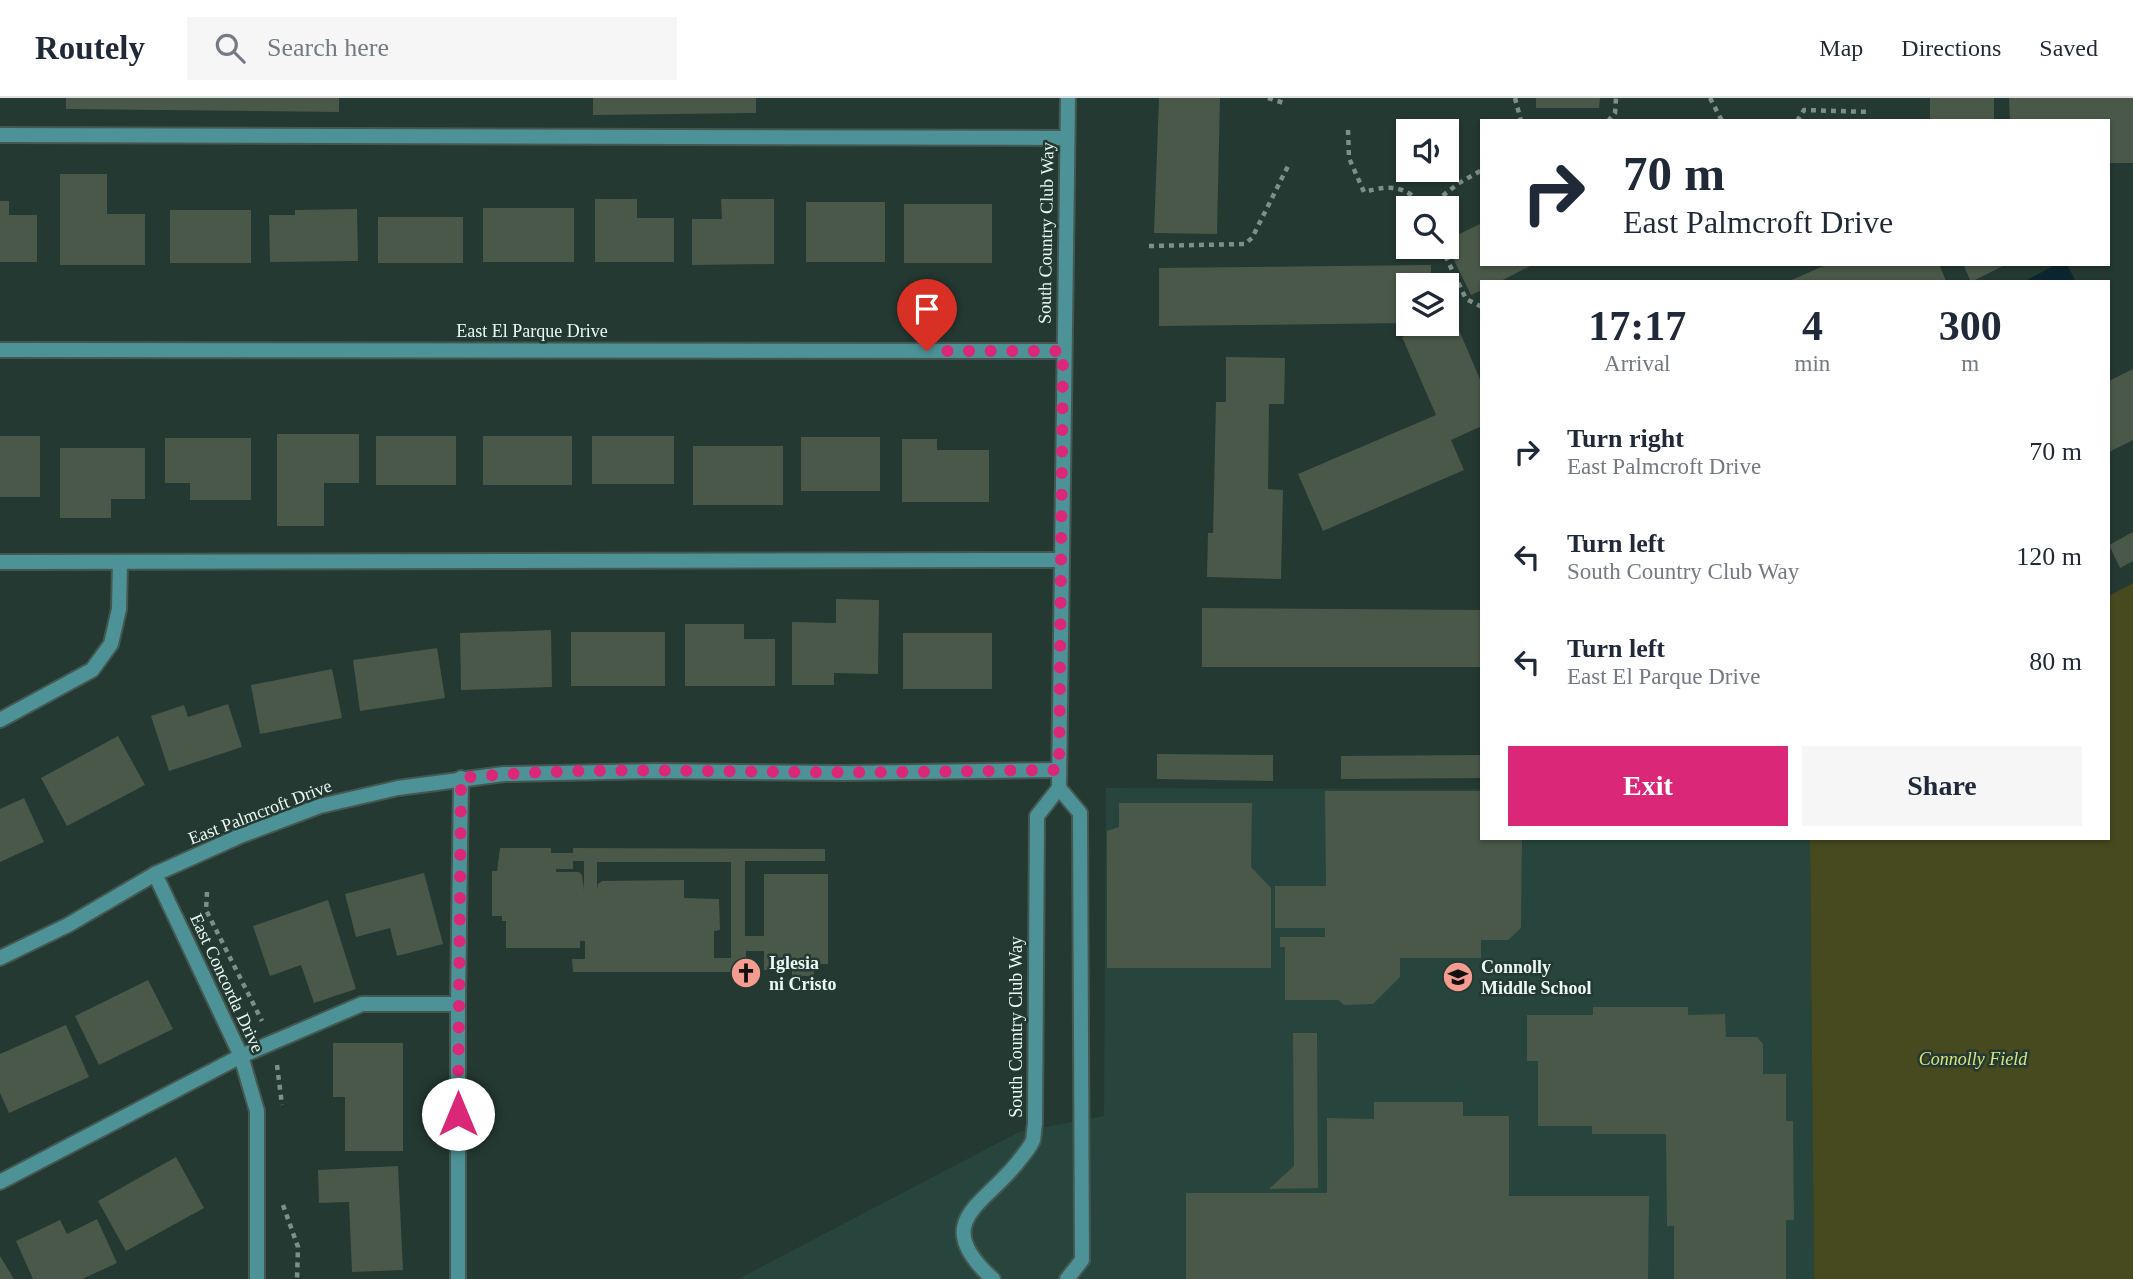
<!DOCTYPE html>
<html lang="en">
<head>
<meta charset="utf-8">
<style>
  :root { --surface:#fff; --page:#f6f6f7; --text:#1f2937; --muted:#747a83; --line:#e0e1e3; --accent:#db2777 }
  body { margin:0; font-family:"Times New Roman",serif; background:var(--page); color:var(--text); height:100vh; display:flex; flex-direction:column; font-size:26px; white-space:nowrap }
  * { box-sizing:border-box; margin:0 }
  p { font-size:23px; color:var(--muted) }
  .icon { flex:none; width:38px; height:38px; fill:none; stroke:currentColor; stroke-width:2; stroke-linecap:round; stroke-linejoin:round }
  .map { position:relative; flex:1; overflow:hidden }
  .details { position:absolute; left:1480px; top:182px; width:630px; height:560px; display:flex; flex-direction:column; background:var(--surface); border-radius:0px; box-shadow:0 2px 5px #0004 }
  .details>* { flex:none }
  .banner { position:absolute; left:1480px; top:21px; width:630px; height:147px; border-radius:0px; box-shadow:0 2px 5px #0004; background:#fff; color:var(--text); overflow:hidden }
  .fabs { position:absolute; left:1396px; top:21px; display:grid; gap:14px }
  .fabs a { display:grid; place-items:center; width:63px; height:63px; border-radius:0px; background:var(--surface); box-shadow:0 2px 5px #0004; font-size:35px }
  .pin { position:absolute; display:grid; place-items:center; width:60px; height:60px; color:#fff; margin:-72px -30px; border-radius:50% 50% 50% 0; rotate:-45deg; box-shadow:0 0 7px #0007 }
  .pin .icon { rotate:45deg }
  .me { position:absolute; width:77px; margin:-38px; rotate:0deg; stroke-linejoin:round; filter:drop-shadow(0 0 5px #0008) }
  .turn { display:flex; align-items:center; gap:24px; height:147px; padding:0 28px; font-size:32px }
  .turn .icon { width:91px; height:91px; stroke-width:2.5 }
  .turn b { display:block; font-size:49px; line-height:60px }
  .eta { display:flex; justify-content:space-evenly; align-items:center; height:119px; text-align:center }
  .eta b { font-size:42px; font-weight:600; line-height:49px }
  .cta { display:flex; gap:14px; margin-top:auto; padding:14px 28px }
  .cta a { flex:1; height:80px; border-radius:0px; background:var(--accent); color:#fff; font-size:28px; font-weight:600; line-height:80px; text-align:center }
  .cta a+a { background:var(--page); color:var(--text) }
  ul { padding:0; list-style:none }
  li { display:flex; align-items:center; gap:21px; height:105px; padding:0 28px }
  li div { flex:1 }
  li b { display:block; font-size:26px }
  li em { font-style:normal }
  header { display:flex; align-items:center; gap:42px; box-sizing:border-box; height:98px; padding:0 35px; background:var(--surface); border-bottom:2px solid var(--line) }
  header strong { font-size:33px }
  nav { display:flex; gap:38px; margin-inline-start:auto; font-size:24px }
  .search { width:490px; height:63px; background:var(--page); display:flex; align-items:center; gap:18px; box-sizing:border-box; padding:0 24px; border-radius:0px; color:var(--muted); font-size:26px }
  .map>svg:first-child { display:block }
  .built { fill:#27453c }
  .green { fill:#464a1e }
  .water { fill:#0c2631 }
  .building { fill:#495848; fill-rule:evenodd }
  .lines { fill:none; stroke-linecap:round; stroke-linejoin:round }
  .lane-casing { stroke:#445851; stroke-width:18 }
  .street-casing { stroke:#445851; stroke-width:18 }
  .path { stroke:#7d8f89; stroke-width:4.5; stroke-dasharray:5 5; stroke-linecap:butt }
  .lane { stroke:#4d9296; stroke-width:14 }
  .street { stroke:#4d9296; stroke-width:14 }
  .route { stroke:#db2777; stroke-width:12; stroke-dasharray:0 21.6 }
  .labels { text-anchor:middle; stroke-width:5; stroke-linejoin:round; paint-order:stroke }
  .street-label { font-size:18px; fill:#ebf8f3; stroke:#243932 }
  .poi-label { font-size:18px; font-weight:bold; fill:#ebf8f3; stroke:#243932; text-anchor:start }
  .park-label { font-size:18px; font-style:italic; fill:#d9e47f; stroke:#243932 }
</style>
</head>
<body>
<header>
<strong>Routely</strong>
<div class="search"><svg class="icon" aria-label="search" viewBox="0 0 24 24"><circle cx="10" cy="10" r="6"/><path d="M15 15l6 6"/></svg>Search here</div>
<nav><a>Map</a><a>Directions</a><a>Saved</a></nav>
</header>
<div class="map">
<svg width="2133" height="1181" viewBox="0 0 2133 1181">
  <rect width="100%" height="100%" fill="#243932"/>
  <!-- built -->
  <path class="built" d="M1106,690L1482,691V740H1810L1814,1181H738L1019,1034L1104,1018Z"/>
  <!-- green -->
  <path class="green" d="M2133,485V1181H1814L1810,740H2109V498Z"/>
  <!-- water -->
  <path class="water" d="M2057,166H2067L2076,184H2023Z"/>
  <!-- building -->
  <g class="building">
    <path d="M66,0H339V14L66,11Z"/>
    <path d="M593,0H756V15L593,17Z"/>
    <path d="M1159,0H1220L1217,136L1154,135Z"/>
    <path d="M1536,0H1600L1599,10H1536Z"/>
    <rect x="1930" y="0" width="64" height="23"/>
    <path d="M2009,0H2133V65H2109V23H2010Z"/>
    <path d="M60,76H107V116H145V167H60Z"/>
    <path d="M595,101H637V120H674V164H595Z"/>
    <path d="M721,101H774V166L692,167V121H722Z"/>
    <path d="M0,103H9V117H37V164H0Z"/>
    <rect x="806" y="104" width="79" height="60"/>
    <rect x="904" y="106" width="88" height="59"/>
    <rect x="483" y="110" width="91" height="54"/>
    <path d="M357,111L358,163L270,164L269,117H295V112Z"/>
    <rect x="170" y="112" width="81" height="53"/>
    <rect x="378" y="119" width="85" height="46"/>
    <path d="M1482,125V166H1534L1499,184H1482V192L1471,197L1447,148V142Z"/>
    <path d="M1828,166H1939L1946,183L1787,184Z"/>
    <path d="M1963,166H2007L1971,184Z"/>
    <path d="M1431,167V187H1409V225L1159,228V170Z"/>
    <path d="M1453,218L1482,286V328L1451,342L1464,372L1323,433L1298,376L1436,317L1402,239L1434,226H1447V220Z"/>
    <path d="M1226,259L1285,260L1284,306H1269L1268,391L1283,392L1281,481L1207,479L1208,435H1213L1216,304H1226Z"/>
    <path d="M2133,271V342L2109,354V283Z"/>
    <path d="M277,336H359V385H324V428H277Z"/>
    <rect x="0" y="338" width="40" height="61"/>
    <rect x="376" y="338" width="80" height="49"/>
    <rect x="483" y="338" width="89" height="49"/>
    <rect x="592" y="338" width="82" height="48"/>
    <rect x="801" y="339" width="79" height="54"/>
    <path d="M165,340H251V402H190V385H165Z"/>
    <path d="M902,341H937V352H989V404H902Z"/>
    <rect x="693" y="348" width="90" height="59"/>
    <path d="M60,350H145V401H111V420H60Z"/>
    <path d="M2133,434V463L2120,470L2109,447Z"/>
    <path d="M836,501L879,502L878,576L834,575V587H792V524L836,525Z"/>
    <path d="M1202,510L1482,512V569H1202Z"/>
    <path d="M685,526H744V541H775V588H685Z"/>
    <path d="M551,532L552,589L461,592L460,535Z"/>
    <rect x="571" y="534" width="94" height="54"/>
    <rect x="903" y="535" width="89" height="56"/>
    <path d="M437,550L445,600L360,613L353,562Z"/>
    <path d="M332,571L342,620L260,636L251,587Z"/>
    <path d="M228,606L242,649L169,673L151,618L184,607L188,619Z"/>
    <path d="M118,638L145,687L67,728L41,680Z"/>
    <path d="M1157,656L1273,657V683L1157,681Z"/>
    <path d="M1482,657V680L1341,681V658Z"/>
    <path d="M1325,693H1482V740H1522L1521,830L1508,842H1481V860H1400V879L1373,906L1344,907L1338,902H1285V849H1280V839H1325V830H1275V788H1326Z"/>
    <path d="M24,700L44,744L0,764V711Z"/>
    <path d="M1119,705H1252L1251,769L1271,790V870H1107V733L1119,729Z"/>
    <path d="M500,750H551V755H573V750L825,751V763H745V838H764V776H828V866H814V878H792V872H764V853H746V874H573L572,861H585V843H580V850H506V823H502V818H492V773H497ZM573,763H584V792L582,777L579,774H556V771H573ZM597,764H731V860H714V833L720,832L719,801L684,800V782L602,783L598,786L597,792Z"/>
    <path d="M424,775L443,846L397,858L390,830L356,839L345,796Z"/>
    <path d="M328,802L356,891L314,905L301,867L270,878L253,828Z"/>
    <path d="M148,882L173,931L99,967L75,918Z"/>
    <path d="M1593,909H1688V917L1725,916L1726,939H1757L1763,946V976H1786V1023H1793L1794,1122H1786V1181H1674V1128H1667L1666,1036H1592V1028H1538V963H1527V917H1593Z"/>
    <path d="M66,927L89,979L9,1015L0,995V956Z"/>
    <path d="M1293,935H1317L1318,1090L1269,1091L1294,1068Z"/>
    <path d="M333,945H403V1053H345V999H333Z"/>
    <path d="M1374,1004H1463V1018H1509V1098H1649L1648,1181H1186V1095H1327V1020L1374,1021Z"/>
    <path d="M176,1059L204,1110L126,1153L98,1103Z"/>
    <path d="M398,1068L403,1172L352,1174L349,1104L319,1105L318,1072Z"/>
    <path d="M97,1121L117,1165L82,1181H33L16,1143L60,1122L67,1136Z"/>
    <path d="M0,1158L14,1181H0Z"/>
  </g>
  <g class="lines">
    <!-- lane casing -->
    <g class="lane-casing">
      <g id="lane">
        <path d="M0,37L1067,40"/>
        <path d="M0,464L1061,462"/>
        <path d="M0,622L92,572L111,546L119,511L120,465"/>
        <path d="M0,1084L241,958L362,906H458"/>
        <path d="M458,1181V906L461,680"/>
      </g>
    </g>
    <!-- street casing -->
    <g class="street-casing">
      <g id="street">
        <path d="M0,252L1064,253"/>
        <path d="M1059,690L1080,715L1082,1162L1067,1181"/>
        <path d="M155,776L241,958L257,1013V1181"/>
        <path d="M0,860L68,827L155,776L240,738L320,708L398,690L504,676L655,673L844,675L1059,672"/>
        <path d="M993,1181C927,1122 988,1106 1021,1060C1025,1055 1031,1048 1033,1042C1034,1037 1034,1031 1035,1026L1037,718L1059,690L1068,0"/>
      </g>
    </g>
    <!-- path -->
    <g class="path">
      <path d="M1268,0L1287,6"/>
      <path d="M1515,0L1521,23"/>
      <path d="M1710,0L1722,23"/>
      <path d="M1608,23L1615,15L1616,0"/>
      <path d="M1797,23L1804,12L1871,14"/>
      <path d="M1348,32L1349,60L1364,94C1393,86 1405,88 1426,110"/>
      <path d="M1427,110L1459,85L1482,72"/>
      <path d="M1149,148L1245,146L1252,140L1289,66"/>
      <path d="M1441,149L1466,201L1482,209"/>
      <path d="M207,794L206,812L262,923"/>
      <path d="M277,967L282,1007"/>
      <path d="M283,1107L298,1149L297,1181"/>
    </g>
    <!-- lane -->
    <use href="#lane" class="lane"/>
    <!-- street -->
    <use href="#street" class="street"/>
  </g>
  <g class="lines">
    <!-- route -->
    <path class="route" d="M458,1016L461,680C569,669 679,673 787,674C877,675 968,673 1059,672L1063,253H927"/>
  </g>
  <!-- icons -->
  <defs>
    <g id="church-disc" transform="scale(1.575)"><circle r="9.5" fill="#f59c91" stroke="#243932"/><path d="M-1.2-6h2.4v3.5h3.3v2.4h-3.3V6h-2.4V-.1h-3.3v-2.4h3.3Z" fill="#111"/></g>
    <g id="school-disc" transform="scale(1.575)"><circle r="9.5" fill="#f59c91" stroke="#243932"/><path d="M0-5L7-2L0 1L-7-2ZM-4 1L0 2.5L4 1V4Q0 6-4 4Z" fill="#111"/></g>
  </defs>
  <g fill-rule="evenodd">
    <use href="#church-disc" x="746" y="875"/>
    <use href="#school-disc" x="1458" y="879"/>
  </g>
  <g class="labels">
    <!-- street labels -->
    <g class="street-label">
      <text transform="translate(1046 135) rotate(-89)" y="6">South Country Club Way</text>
      <text x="532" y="239">East El Parque Drive</text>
      <text transform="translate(260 714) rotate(-21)" y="6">East Palmcroft Drive</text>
      <text transform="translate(227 885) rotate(65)" y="6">East Concorda Drive</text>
      <text transform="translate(1016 929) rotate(-90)" y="6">South Country Club Way</text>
    </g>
    <!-- poi labels -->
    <g class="poi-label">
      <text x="769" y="871">Iglesia<tspan x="769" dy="21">ni Cristo</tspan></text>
      <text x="1481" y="875">Connolly<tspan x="1481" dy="21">Middle School</tspan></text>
    </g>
    <!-- park labels -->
    <g class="park-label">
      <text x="1973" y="967">Connolly Field</text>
    </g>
  </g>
</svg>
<div class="fabs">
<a><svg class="icon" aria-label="sound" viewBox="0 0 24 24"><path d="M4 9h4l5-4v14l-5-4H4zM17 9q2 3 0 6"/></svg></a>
<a><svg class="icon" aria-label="search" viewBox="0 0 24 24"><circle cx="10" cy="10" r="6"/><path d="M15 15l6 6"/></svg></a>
<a><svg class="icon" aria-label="layers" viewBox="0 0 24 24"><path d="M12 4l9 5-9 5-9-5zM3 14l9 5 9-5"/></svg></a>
</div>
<div class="pin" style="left:927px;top:253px;background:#d93025"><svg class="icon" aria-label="arrive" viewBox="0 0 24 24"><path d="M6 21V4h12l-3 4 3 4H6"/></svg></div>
<svg class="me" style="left:458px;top:1016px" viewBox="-20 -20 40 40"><circle r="19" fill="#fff"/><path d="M0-13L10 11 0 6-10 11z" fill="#db2777"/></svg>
<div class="banner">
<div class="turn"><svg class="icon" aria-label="right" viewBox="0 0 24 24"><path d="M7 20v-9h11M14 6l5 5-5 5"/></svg><div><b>70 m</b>East Palmcroft Drive</div></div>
</div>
<section class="details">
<div class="eta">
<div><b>17:17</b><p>Arrival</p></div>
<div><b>4</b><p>min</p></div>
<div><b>300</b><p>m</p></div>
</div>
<ul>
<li><svg class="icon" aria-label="right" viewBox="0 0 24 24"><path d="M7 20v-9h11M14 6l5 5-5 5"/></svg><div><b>Turn right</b><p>East Palmcroft Drive</p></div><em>70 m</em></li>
<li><svg class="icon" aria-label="left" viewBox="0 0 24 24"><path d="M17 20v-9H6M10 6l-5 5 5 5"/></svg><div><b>Turn left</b><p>South Country Club Way</p></div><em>120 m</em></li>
<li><svg class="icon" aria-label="left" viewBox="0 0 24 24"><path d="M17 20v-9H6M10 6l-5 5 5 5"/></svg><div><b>Turn left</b><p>East El Parque Drive</p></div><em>80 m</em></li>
</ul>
<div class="cta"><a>Exit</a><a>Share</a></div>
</section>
</div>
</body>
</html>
